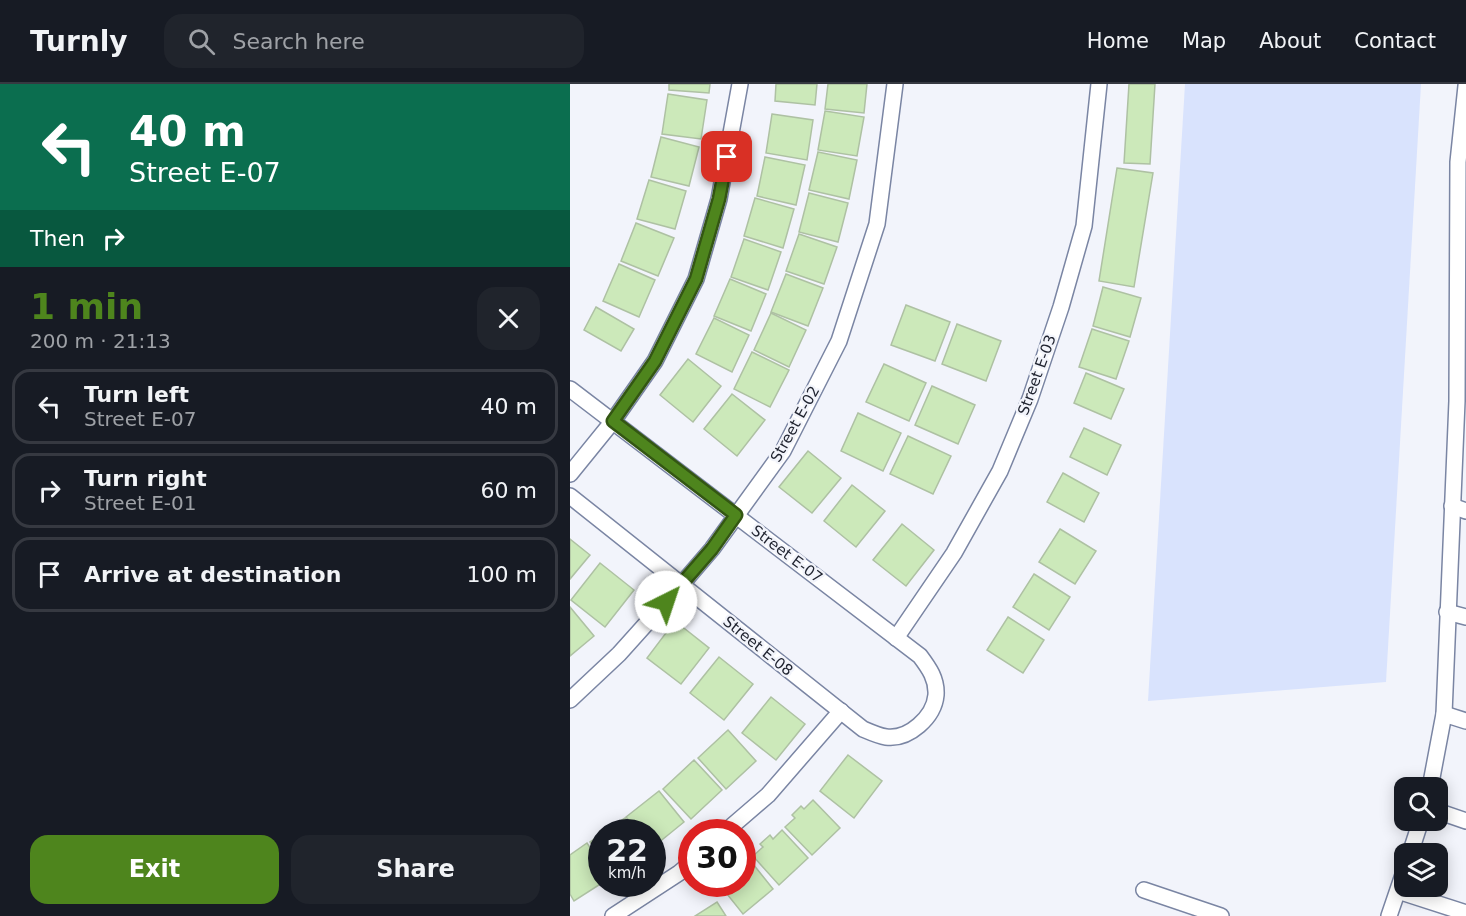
<!DOCTYPE html>
<html lang="en">
<head>
<meta charset="utf-8">
<style>
  :root { --surface:#171b24; --page:#20242c; --text:#f1f3f6; --muted:#9ea1a6; --line:#363941; --accent:#4e851d }
  body { margin:0; font-family:"DejaVu Sans",sans-serif; background:var(--page); color:var(--text); height:100vh; display:flex; flex-direction:column; font-size:22px; white-space:nowrap }
  * { box-sizing:border-box; margin:0 }
  p { font-size:20px; color:var(--muted) }
  .icon { flex:none; width:33px; height:33px; fill:none; stroke:currentColor; stroke-width:2; stroke-linecap:round; stroke-linejoin:round }
  .map { position:relative; flex:1; overflow:hidden }
  .drawer { display:flex; flex-direction:column; background:var(--surface); width:570px }
  .drawer>* { flex:none }
  .hud { background:#0b6e4f; color:#fff; overflow:hidden }
  .controls { position:absolute; left:824px; top:693px; display:grid; gap:12px }
  .controls a { display:grid; place-items:center; width:54px; height:54px; border-radius:12px; background:var(--surface); box-shadow:0 3px 15px #0003; font-size:30px }
  .speed { position:absolute; left:18px; top:735px; display:flex; gap:12px; font-size:30px; font-weight:700; text-align:center }
  .speed>* { display:grid; place-content:center; width:78px; height:78px; border-radius:50%; background:var(--surface); box-shadow:0 3px 15px #0003; line-height:1 }
  .speed small { font-size:15px; font-weight:400 }
  .speed .limit { border:9px solid #d22; background:#fff; color:#111 }
  .pin { position:absolute; display:grid; place-items:center; width:51px; height:51px; color:#fff; margin:-26px; border-radius:12px; box-shadow:0 3px 9px #0006 }
  .me { position:absolute; width:66px; margin:-33px; rotate:41deg; stroke-linejoin:round; filter:drop-shadow(0 0 4px #0008) }
  .turn { display:flex; align-items:center; gap:21px; height:126px; padding:0 30px; font-size:27px }
  .turn .icon { width:78px; height:78px; stroke-width:2.5 }
  .turn b { display:block; font-size:42px; line-height:51px }
  .then { display:flex; align-items:center; height:57px; padding:0 30px; background:#0003; gap:12px; font-size:22px }
  .round { display:grid; place-items:center; flex:none; width:63px; height:63px; border-radius:18px; background:var(--page) }
  .overview { display:flex; align-items:center; justify-content:space-between; height:102px; padding:0 30px }
  h1 { font-size:36px; font-weight:700; line-height:45px; color:var(--accent) }
  .cta { display:flex; gap:12px; margin-top:auto; padding:12px 30px }
  .cta a { flex:1; height:69px; border-radius:18px; background:var(--accent); color:#fff; font-size:24px; font-weight:700; line-height:69px; text-align:center }
  .cta a+a { background:var(--page); color:var(--text) }
  ul { padding:0; list-style:none }
  li { display:flex; align-items:center; gap:18px; height:75px; margin:0 12px 9px; padding:0 18px; border:3px solid var(--line); border-radius:18px }
  li div { flex:1 }
  li b { display:block; font-size:22px }
  li em { font-style:normal }
  header { display:flex; align-items:center; gap:36px; box-sizing:border-box; height:84px; padding:0 30px; background:var(--surface); border-bottom:2px solid var(--line) }
  header strong { font-size:28px }
  nav { display:flex; gap:33px; margin-inline-start:auto; font-size:21px }
  .search { width:420px; height:54px; background:var(--page); display:flex; align-items:center; gap:15px; box-sizing:border-box; padding:0 21px; border-radius:18px; color:var(--muted); font-size:22px }
  main { display:flex; flex:1; min-height:0 }
  .map>svg:first-child { display:block }
  .green { fill:#d9e3fd }
  .building { fill:#cce9ba; stroke:#aec1a3; stroke-width:1.5 }
  .lines { fill:none; stroke-linecap:round; stroke-linejoin:round }
  .street-casing { stroke:#7a85a3; stroke-width:18 }
  .street { stroke:#fff; stroke-width:15 }
  .route-casing { stroke:#335613; stroke-width:15 }
  .route { stroke:#4e851d; stroke-width:10 }
  .labels { text-anchor:middle; stroke-width:4.5; stroke-linejoin:round; paint-order:stroke }
  .street-label { font-size:15px; fill:#1e222e; stroke:#f2f4fb }
</style>
</head>
<body>
<header>
<strong>Turnly</strong>
<div class="search"><svg class="icon" aria-label="search" viewBox="0 0 24 24"><circle cx="10" cy="10" r="6"/><path d="M15 15l6 6"/></svg>Search here</div>
<nav><a>Home</a><a>Map</a><a>About</a><a>Contact</a></nav>
</header>
<main>
<section class="drawer">
<div class="hud">
<div class="turn"><svg class="icon" aria-label="left" viewBox="0 0 24 24"><path d="M17 20v-9H6M10 6l-5 5 5 5"/></svg><div><b>40 m</b>Street E-07</div></div>
<div class="then">Then<svg class="icon" aria-label="right" viewBox="0 0 24 24"><path d="M7 20v-9h11M14 6l5 5-5 5"/></svg></div>
</div>
<div class="overview"><div><h1>1 min</h1><p>200 m · 21:13</p></div><a class="round"><svg class="icon" aria-label="close" viewBox="0 0 24 24"><path d="M6 6l12 12M18 6L6 18"/></svg></a></div>
<ul>
<li><svg class="icon" aria-label="left" viewBox="0 0 24 24"><path d="M17 20v-9H6M10 6l-5 5 5 5"/></svg><div><b>Turn left</b><p>Street E-07</p></div><em>40 m</em></li>
<li><svg class="icon" aria-label="right" viewBox="0 0 24 24"><path d="M7 20v-9h11M14 6l5 5-5 5"/></svg><div><b>Turn right</b><p>Street E-01</p></div><em>60 m</em></li>
<li><svg class="icon" aria-label="arrive" viewBox="0 0 24 24"><path d="M6 21V4h12l-3 4 3 4H6"/></svg><div><b>Arrive at destination</b></div><em>100 m</em></li>
</ul>
<div class="cta"><a>Exit</a><a>Share</a></div>
</section>
<div class="map">
<svg width="896" height="832" viewBox="0 0 896 832">
  <rect width="100%" height="100%" fill="#f2f4fb"/>
  <!-- green -->
  <path class="green" d="M615,0H851L816,598L578,617Z"/>
  <!-- building -->
  <g class="building">
    <path d="M99,0H140L139,9L99,6Z"/>
    <path d="M206,0H247L245,21L205,17Z"/>
    <path d="M258,0H297L294,29L255,25Z"/>
    <path d="M559,0H585L580,80L554,79Z"/>
    <path d="M98,10L137,16L131,55L92,50Z"/>
    <path d="M255,27L294,33L287,72L248,66Z"/>
    <path d="M202,30L243,36L237,76L196,69Z"/>
    <path d="M91,53L129,63L119,102L81,93Z"/>
    <path d="M248,68L287,76L279,115L239,106Z"/>
    <path d="M195,73L235,81L226,121L187,112Z"/>
    <path d="M547,84L583,89L564,203L529,197Z"/>
    <path d="M79,96L116,107L105,145L67,135Z"/>
    <path d="M239,109L278,119L268,158L229,148Z"/>
    <path d="M185,114L224,125L213,164L174,152Z"/>
    <path d="M66,139L104,154L88,192L51,177Z"/>
    <path d="M229,150L267,163L254,200L216,187Z"/>
    <path d="M174,155L211,168L198,206L161,193Z"/>
    <path d="M49,180L85,196L69,233L33,217Z"/>
    <path d="M216,190L253,204L238,242L201,228Z"/>
    <path d="M160,195L196,210L181,247L144,232Z"/>
    <path d="M533,203L571,214L560,253L523,242Z"/>
    <path d="M336,221L380,238L365,277L321,261Z"/>
    <path d="M26,223L64,245L51,267L14,246Z"/>
    <path d="M201,229L236,246L219,283L184,266Z"/>
    <path d="M144,234L179,251L162,288L126,270Z"/>
    <path d="M387,240L431,257L416,297L372,280Z"/>
    <path d="M522,245L559,257L546,295L509,283Z"/>
    <path d="M182,268L219,286L200,323L164,305Z"/>
    <path d="M118,275L151,302L123,338L90,311Z"/>
    <path d="M314,280L356,299L339,337L296,318Z"/>
    <path d="M516,289L554,305L541,335L504,319Z"/>
    <path d="M362,302L405,321L388,360L345,341Z"/>
    <path d="M162,310L195,336L167,372L134,345Z"/>
    <path d="M288,329L331,349L313,387L271,367Z"/>
    <path d="M514,344L551,361L537,391L500,373Z"/>
    <path d="M338,352L381,372L363,410L320,390Z"/>
    <path d="M238,367L271,394L242,429L209,403Z"/>
    <path d="M493,389L529,409L514,438L477,418Z"/>
    <path d="M282,401L315,427L286,463L254,437Z"/>
    <path d="M332,440L364,466L336,502L303,476Z"/>
    <path d="M490,445L526,467L505,500L469,478Z"/>
    <path d="M0,455L20,471L0,495Z"/>
    <path d="M30,479L64,506L35,543L1,516Z"/>
    <path d="M464,490L500,513L479,546L443,523Z"/>
    <path d="M0,523L24,552L0,572Z"/>
    <path d="M438,533L474,556L453,589L417,566Z"/>
    <path d="M105,537L139,564L111,600L77,574Z"/>
    <path d="M149,573L183,600L154,636L120,609Z"/>
    <path d="M201,613L235,640L206,676L172,649Z"/>
    <path d="M158,646L186,677L156,705L128,674Z"/>
    <path d="M278,671L312,697L284,734L250,707Z"/>
    <path d="M124,676L152,706L121,735L93,705Z"/>
    <path d="M89,707L114,738L82,764V748H69L56,733Z"/>
    <path d="M243,716L270,744L242,771L215,743L225,734L222,731L231,722L234,725Z"/>
    <path d="M55,734L65,748H33Z"/>
    <path d="M212,746L238,774L209,801L183,772L193,763L190,760L200,751L203,755Z"/>
    <path d="M32,750V774L20,758Z"/>
    <path d="M17,759L32,782V799L4,817L0,810V771Z"/>
    <path d="M179,775L203,805L173,830L149,800H172V781Z"/>
    <path d="M147,818L156,832H125Z"/>
  </g>
  <g class="lines">
    <!-- street casing -->
    <g class="street-casing">
      <g id="street">
        <path d="M0,305L350,572C359,584 367,595 366,611C364,633 339,656 316,653C309,652 300,648 293,645L0,412"/>
        <path d="M0,390L43,337L85,277L126,195L149,115L170,0"/>
        <path d="M882,422L896,427"/>
        <path d="M877,528L896,533"/>
        <path d="M326,554L384,469L430,387L460,315L491,223L514,142L529,0"/>
        <path d="M0,616L49,570L111,501L142,465L213,367L269,257L307,140L325,0"/>
        <path d="M874,630L896,637"/>
        <path d="M860,704L874,630L887,317L888,78L896,2"/>
        <path d="M867,727L896,737"/>
        <path d="M155,748L198,711L271,627"/>
        <path d="M840,770L851,736"/>
        <path d="M574,806L651,832"/>
        <path d="M828,807L896,829"/>
        <path d="M43,832L109,789L122,778"/>
        <path d="M819,832L834,788"/>
      </g>
    </g>
    <!-- street -->
    <use href="#street" class="street"/>
  </g>
  <g class="lines">
    <!-- route casing -->
    <g class="route-casing">
      <path id="route" d="M96,518L142,465L166,431L43,337L85,277L126,195L149,115L157,73"/>
    </g>
    <!-- route -->
    <use href="#route" class="route"/>
  </g>
  <g class="labels">
    <!-- street labels -->
    <g class="street-label">
      <text transform="translate(467 291) rotate(-70)" y="5">Street E-03</text>
      <text transform="translate(225 340) rotate(-61)" y="5">Street E-02</text>
      <text transform="translate(217 470) rotate(37)" y="5">Street E-07</text>
      <text transform="translate(188 562) rotate(39)" y="5">Street E-08</text>
    </g>
  </g>
</svg>
<div class="controls">
<a><svg class="icon" aria-label="search" viewBox="0 0 24 24"><circle cx="10" cy="10" r="6"/><path d="M15 15l6 6"/></svg></a>
<a><svg class="icon" aria-label="layers" viewBox="0 0 24 24"><path d="M12 4l9 5-9 5-9-5zM3 14l9 5 9-5"/></svg></a>
</div>
<div class="speed"><div>22<small>km/h</small></div><div class="limit">30</div></div>
<div class="pin" style="left:157px;top:73px;background:#d93025"><svg class="icon" aria-label="arrive" viewBox="0 0 24 24"><path d="M6 21V4h12l-3 4 3 4H6"/></svg></div>
<svg class="me" style="left:96px;top:518px" viewBox="-20 -20 40 40"><circle r="19" fill="#fff"/><path d="M0-13L10 11 0 6-10 11z" fill="#4e851d"/></svg>
</div>
</main>
</body>
</html>
